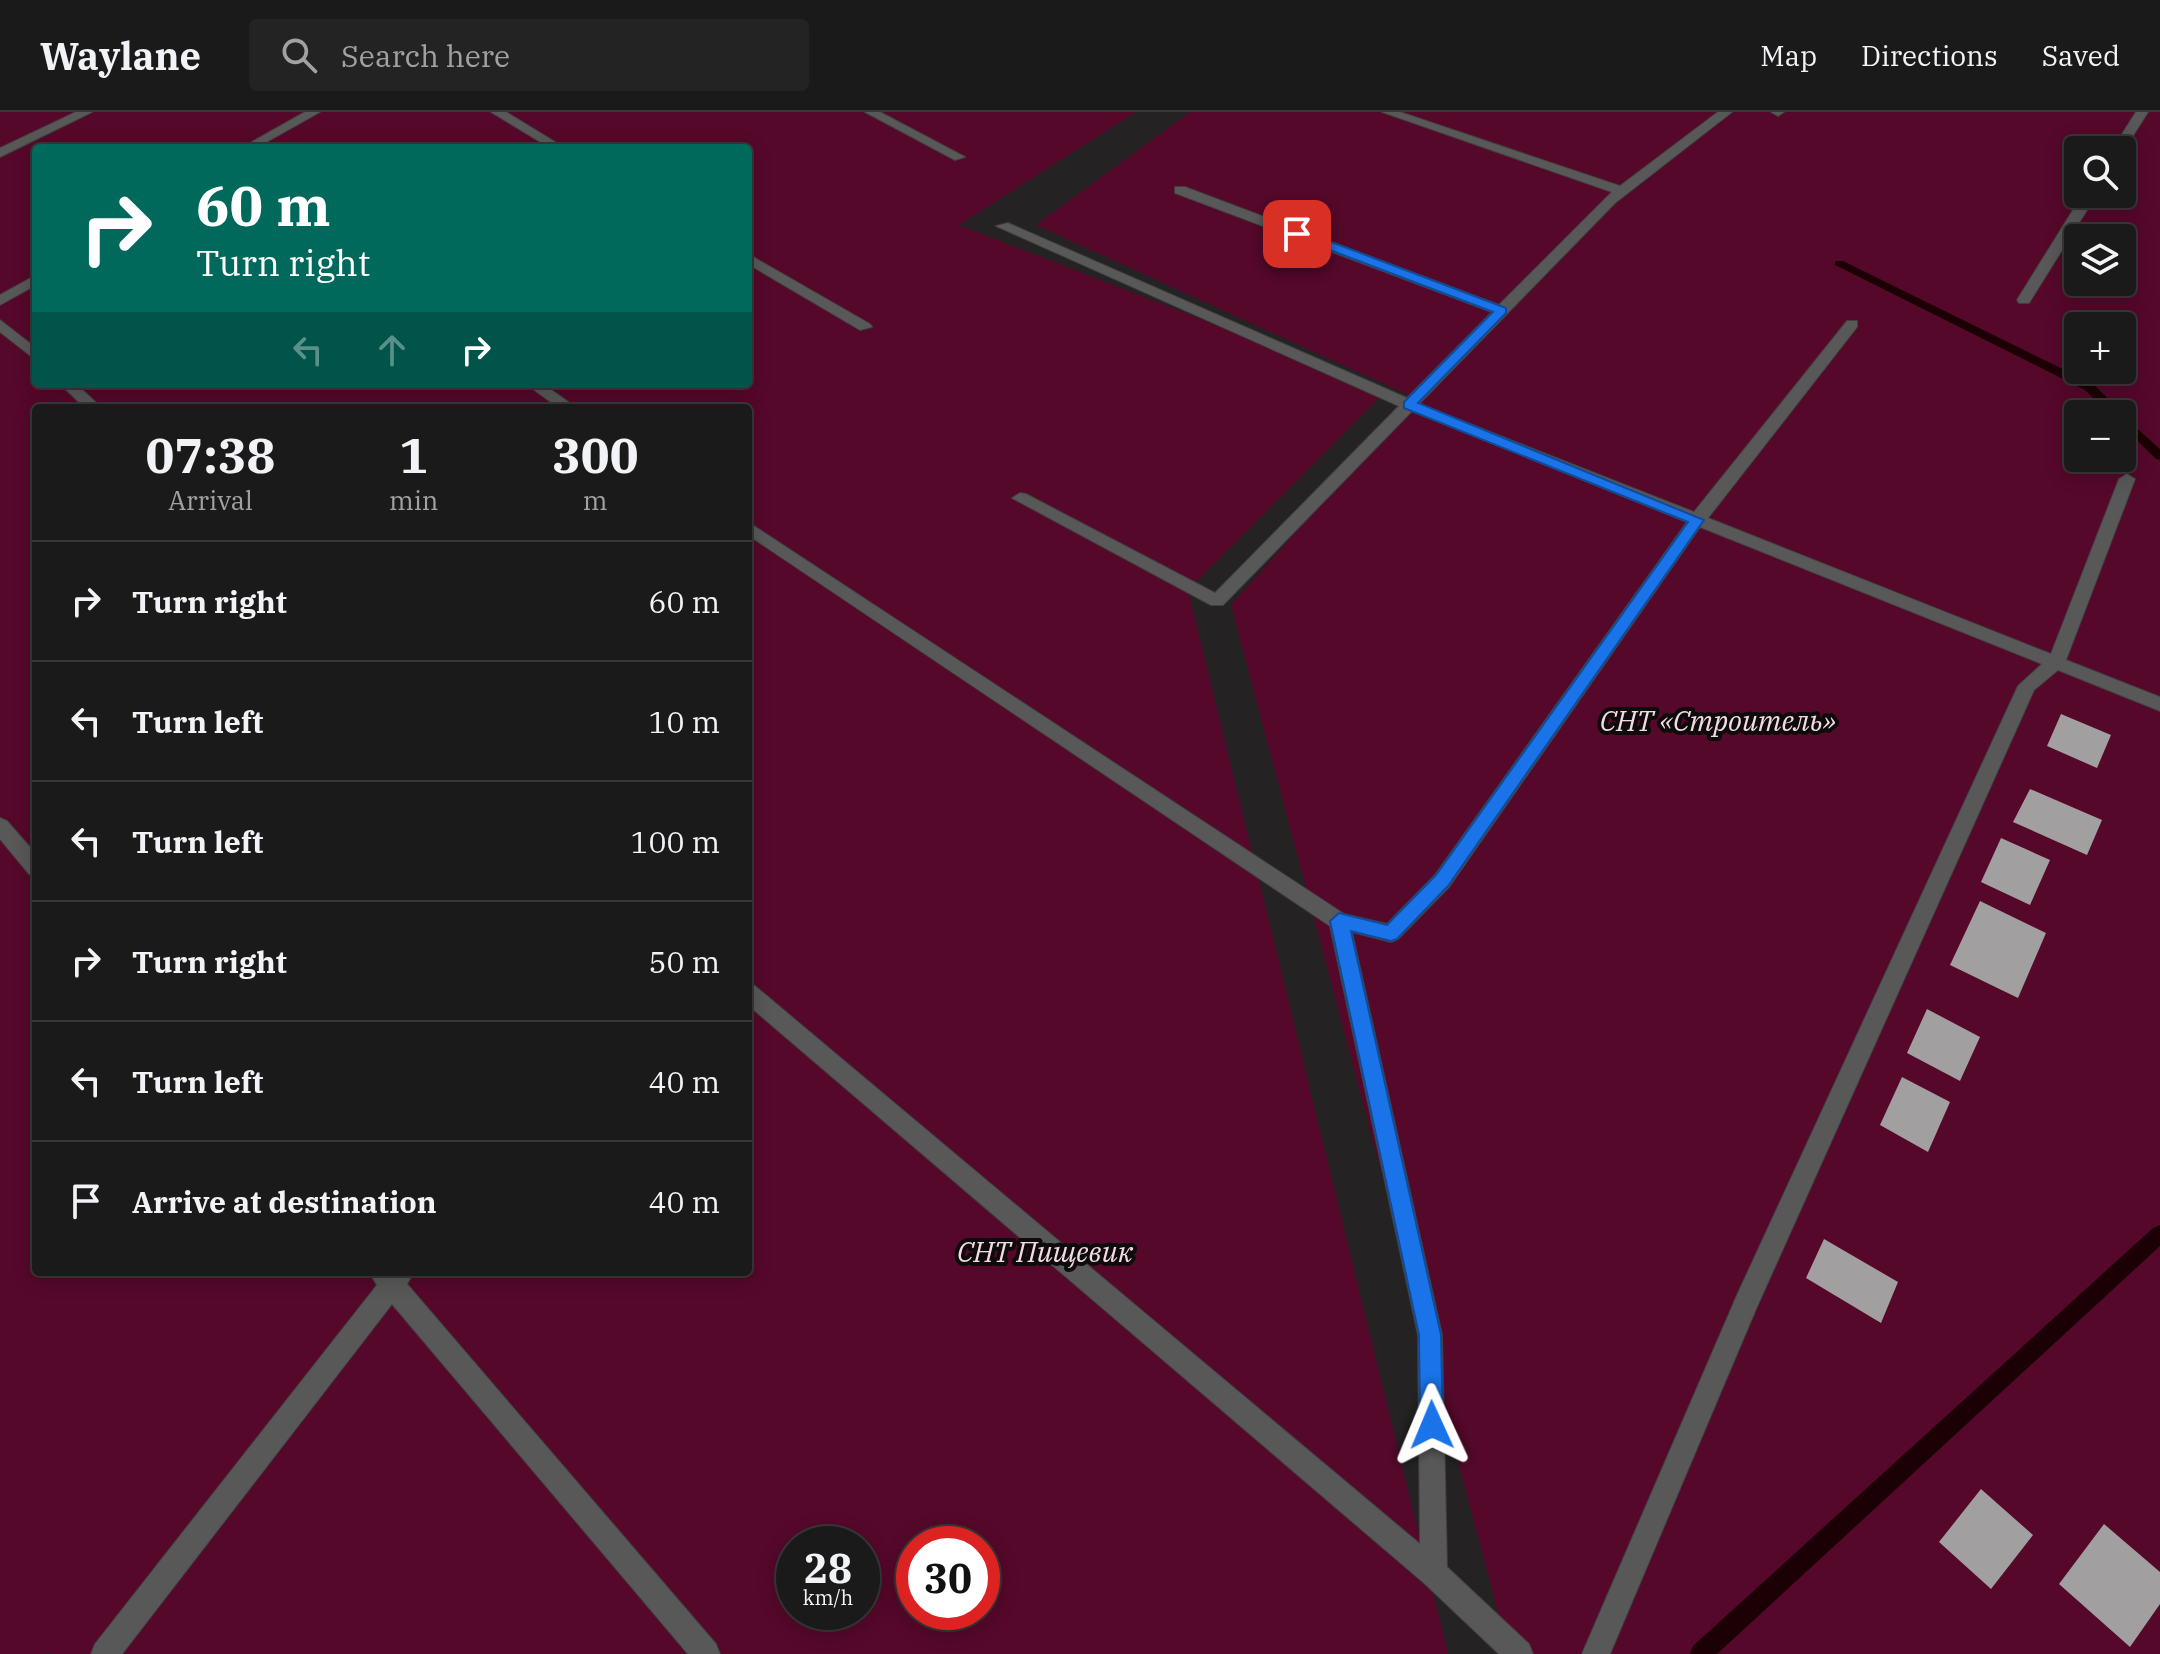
<!DOCTYPE html>
<html lang="en">
<head>
<meta charset="utf-8">
<style>
  :root { --surface:#1b1a1a; --page:#242323; --text:#f1f3f6; --muted:#a0a1a2; --line:#393839 }
  body { margin:0; font-family:"IBM Plex Serif",serif; background:var(--page); color:var(--text); height:100vh; display:flex; flex-direction:column; font-size:30px; white-space:nowrap }
  * { box-sizing:border-box; margin:0 }
  p { font-size:26px; color:var(--muted) }
  .icon { flex:none; width:44px; height:44px; fill:none; stroke:currentColor; stroke-width:2; stroke-linecap:round; stroke-linejoin:round }
  .map { position:relative; flex:1; overflow:hidden }
  .details { position:absolute; left:32px; top:292px; width:720px; height:872px; display:flex; flex-direction:column; background:var(--surface); border-radius:8px; box-shadow:0 4px 20px #0003,0 0 0 2px var(--line) }
  .details>* { flex:none }
  .guide { position:absolute; left:32px; top:32px; width:720px; height:244px; border-radius:8px; box-shadow:0 4px 20px #0003,0 0 0 2px var(--line); background:#00695c; color:#fff; overflow:hidden }
  .fabs { position:absolute; left:2064px; top:24px; display:grid; gap:16px }
  .fabs a { display:grid; place-items:center; width:72px; height:72px; border-radius:8px; background:var(--surface); box-shadow:0 4px 20px #0003,0 0 0 2px var(--line); font-size:40px }
  .speed { position:absolute; left:776px; top:1414px; display:flex; gap:16px; font-size:40px; font-weight:700; text-align:center }
  .speed>* { display:grid; place-content:center; width:104px; height:104px; border-radius:50%; background:var(--surface); box-shadow:0 4px 20px #0003,0 0 0 2px var(--line); line-height:1 }
  .speed small { font-size:20px; font-weight:400 }
  .speed .limit { border:12px solid #d22; background:#fff; color:#111 }
  .pin { position:absolute; display:grid; place-items:center; width:68px; height:68px; color:#fff; margin:-34px; border-radius:16px; box-shadow:0 4px 12px #0006 }
  .me { position:absolute; width:88px; margin:-44px; rotate:359deg; stroke-linejoin:round; filter:drop-shadow(0 0 6px #0008) }
  .turn { display:flex; align-items:center; gap:28px; height:168px; padding:0 32px; font-size:36px }
  .turn .icon { width:104px; height:104px; stroke-width:2.5 }
  .turn b { display:block; font-size:56px; line-height:68px }
  .lanes { display:flex; align-items:center; height:76px; padding:0 32px; background:#0003; justify-content:center; gap:40px; direction:ltr }
  .lanes .off { opacity:.35 }
  .eta { display:flex; justify-content:space-evenly; align-items:center; height:136px; text-align:center }
  .eta b { font-size:48px; font-weight:700; line-height:56px }
  ul { padding:0; list-style:none }
  li { display:flex; align-items:center; gap:24px; height:120px; padding:0 32px; border-top:2px solid var(--line) }
  li div { flex:1 }
  li b { display:block; font-size:30px }
  li em { font-style:normal }
  header { display:flex; align-items:center; gap:48px; box-sizing:border-box; height:112px; padding:0 40px; background:var(--surface); border-bottom:2px solid var(--line) }
  header strong { font-size:38px }
  nav { display:flex; gap:44px; margin-inline-start:auto; font-size:28px }
  .search { width:560px; height:72px; background:var(--page); display:flex; align-items:center; gap:20px; box-sizing:border-box; padding:0 28px; border-radius:8px; color:var(--muted); font-size:30px }
  .map>svg:first-child { display:block }
  .green { fill:#55082a; fill-rule:evenodd }
  .lines { fill:none; stroke-linecap:round; stroke-linejoin:round }
  .stream { fill:#1b0006; fill-rule:evenodd }
  .building { fill:#a29fa0 }
  .minor-casing { stroke:#403e3f; stroke-width:2 }
  .minor { fill:#595858; fill-rule:evenodd }
  .route { fill:#1a73e8; stroke:#114b97; stroke-width:2 }
  .labels { text-anchor:middle; stroke-width:8; stroke-linejoin:round; paint-order:stroke }
  .park-label { font-size:28px; font-style:italic; fill:#f5dbe1; stroke:#0d0b0c }
</style>
</head>
<body>
<header>
<strong>Waylane</strong>
<div class="search"><svg class="icon" aria-label="search" viewBox="0 0 24 24"><circle cx="10" cy="10" r="6"/><path d="M15 15l6 6"/></svg>Search here</div>
<nav><a>Map</a><a>Directions</a><a>Saved</a></nav>
</header>
<div class="map">
<svg width="2160" height="1542" viewBox="0 0 2160 1542">
  <rect width="100%" height="100%" fill="#242222"/>
  <!-- green -->
  <g class="green">
    <path d="M0,0H1136L959,113L1386,279L1188,478L1448,1542H50V1538L45,1542H0ZM36,36H748V272H36ZM36,296H748V1160H36ZM794,1432H862V1500H794ZM914,1432H982V1500H914Z"/>
    <path d="M1190,0H2160V1542H1509L1231,493L1415,286L1036,113ZM2078,38H2122V82H2078ZM2078,126H2122V170H2078ZM2078,214H2122V258H2078ZM2078,302H2122V346H2078Z"/>
  </g>
  <g class="lines">
    <!-- stream -->
    <g class="stream">
      <path d="M1835,149H1843L2093,272L2121,299L2123,302L2122,303L2160,337V348L2156,347L2122,314V302H2110L2085,278L1835,153Z"/>
      <path d="M2160,1113V1134L1717,1542H1690L1693,1534L2153,1116Z"/>
    </g>
  </g>
  <!-- building -->
  <g class="building">
    <path d="M2061,602L2111,623L2097,656L2047,634Z"/>
    <path d="M2030,677L2102,708L2087,743L2013,710Z"/>
    <path d="M2001,726L2050,748L2030,793L1981,770Z"/>
    <path d="M1980,789L2046,821L2018,886L1950,853Z"/>
    <path d="M1927,897L1980,925L1960,969L1907,941Z"/>
    <path d="M1902,965L1950,990L1928,1040L1880,1013Z"/>
    <path d="M1824,1127L1898,1170L1881,1211L1806,1166Z"/>
    <path d="M1981,1377L2033,1423L1991,1477L1939,1430Z"/>
    <path d="M2104,1412L2160,1460V1492L2130,1535L2059,1472Z"/>
  </g>
  <g class="lines">
    <!-- minor casing -->
    <g class="minor-casing">
      <g id="minor">
        <path d="M76,0H92L0,45V36Z"/>
        <path d="M305,0H320L256,36H241Z"/>
        <path d="M491,0H506L565,36H550Z"/>
        <path d="M865,0H880L965,45L955,48Z"/>
        <path d="M1382,0H1400L1620,74L1718,0H1732L1615,91L1419,292L1694,400L1847,209H1857V215L1708,406L2051,542L2119,367L2127,362L2135,367L2066,548L2160,585V599L2058,558L2034,578L1756,1197L1610,1542H1582L1738,1181L2018,574L2042,552L1700,415L1449,775L1398,827L1391,830L1352,820L1442,1223L1447,1455L1529,1532L1533,1542H1499L1424,1471L748,893V871L755,874L1420,1432L1418,1223L1330,814L748,423V410L1344,802L1387,812L1435,763L1687,410L1412,299L1223,493H1211L1012,386L1020,381L1026,382L1215,481L1399,294L996,114L1008,111L1407,286L1492,200L1175,81V75H1185L1499,193L1612,80Z"/>
        <path d="M1771,0H1784L1778,4Z"/>
        <path d="M2136,0H2148L2122,41L2112,38Z"/>
        <path d="M2083,82H2097L2029,191H2019L2017,188Z"/>
        <path d="M748,142L870,212L872,215L860,218L748,152Z"/>
        <path d="M36,163V173L0,193V183Z"/>
        <path d="M0,208L36,236V248L0,220Z"/>
        <path d="M60,272H76L102,296H85Z"/>
        <path d="M526,272H543L577,296H559Z"/>
        <path d="M0,706L7,709L36,742V764L29,762L0,727Z"/>
        <path d="M369,1160H414L407,1172L716,1532L720,1542H688L392,1192L122,1542H91L95,1532L377,1173Z"/>
      </g>
    </g>
    <!-- minor -->
    <use href="#minor" class="minor"/>
  </g>
  <!-- route -->
  <path class="route" d="M1293,119H1302L1506,196V201L1418,291L1704,408L1448,774L1397,827L1391,829L1351,819L1441,1223L1443,1313L1440,1321L1432,1324L1424,1321L1420,1313L1419,1223L1330,809L1339,801L1387,813L1436,763L1688,410L1404,296V290L1493,200L1293,124Z"/>
  <g class="labels">
    <!-- park labels -->
    <g class="park-label">
      <text x="1718" y="619">СНТ «Строитель»</text>
      <text x="1045" y="1150">СНТ Пищевик</text>
    </g>
  </g>
</svg>
<div class="fabs">
<a><svg class="icon" aria-label="search" viewBox="0 0 24 24"><circle cx="10" cy="10" r="6"/><path d="M15 15l6 6"/></svg></a>
<a><svg class="icon" aria-label="layers" viewBox="0 0 24 24"><path d="M12 4l9 5-9 5-9-5zM3 14l9 5 9-5"/></svg></a>
<a>+</a>
<a>−</a>
</div>
<div class="speed"><div>28<small>km/h</small></div><div class="limit">30</div></div>
<div class="pin" style="left:1297px;top:122px;background:#d93025"><svg class="icon" aria-label="arrive" viewBox="0 0 24 24"><path d="M6 21V4h12l-3 4 3 4H6"/></svg></div>
<svg class="me" style="left:1432px;top:1313px" viewBox="-20 -20 40 40"><path d="M0-17L14 15 0 8-14 15z" fill="#1a73e8" stroke="#fff" stroke-width="4"/></svg>
<div class="guide">
<div class="turn"><svg class="icon" aria-label="right" viewBox="0 0 24 24"><path d="M7 20v-9h11M14 6l5 5-5 5"/></svg><div><b>60 m</b>Turn right</div></div>
<div class="lanes"><svg class="icon off" aria-label="left" viewBox="0 0 24 24"><path d="M17 20v-9H6M10 6l-5 5 5 5"/></svg><svg class="icon off" aria-label="ahead" viewBox="0 0 24 24"><path d="M12 20V5M6 11l6-6 6 6"/></svg><svg class="icon" aria-label="right" viewBox="0 0 24 24"><path d="M7 20v-9h11M14 6l5 5-5 5"/></svg></div>
</div>
<section class="details">
<div class="eta">
<div><b>07:38</b><p>Arrival</p></div>
<div><b>1</b><p>min</p></div>
<div><b>300</b><p>m</p></div>
</div>
<ul>
<li><svg class="icon" aria-label="right" viewBox="0 0 24 24"><path d="M7 20v-9h11M14 6l5 5-5 5"/></svg><div><b>Turn right</b></div><em>60 m</em></li>
<li><svg class="icon" aria-label="left" viewBox="0 0 24 24"><path d="M17 20v-9H6M10 6l-5 5 5 5"/></svg><div><b>Turn left</b></div><em>10 m</em></li>
<li><svg class="icon" aria-label="left" viewBox="0 0 24 24"><path d="M17 20v-9H6M10 6l-5 5 5 5"/></svg><div><b>Turn left</b></div><em>100 m</em></li>
<li><svg class="icon" aria-label="right" viewBox="0 0 24 24"><path d="M7 20v-9h11M14 6l5 5-5 5"/></svg><div><b>Turn right</b></div><em>50 m</em></li>
<li><svg class="icon" aria-label="left" viewBox="0 0 24 24"><path d="M17 20v-9H6M10 6l-5 5 5 5"/></svg><div><b>Turn left</b></div><em>40 m</em></li>
<li><svg class="icon" aria-label="arrive" viewBox="0 0 24 24"><path d="M6 21V4h12l-3 4 3 4H6"/></svg><div><b>Arrive at destination</b></div><em>40 m</em></li>
</ul>
</section>
</div>
</body>
</html>
